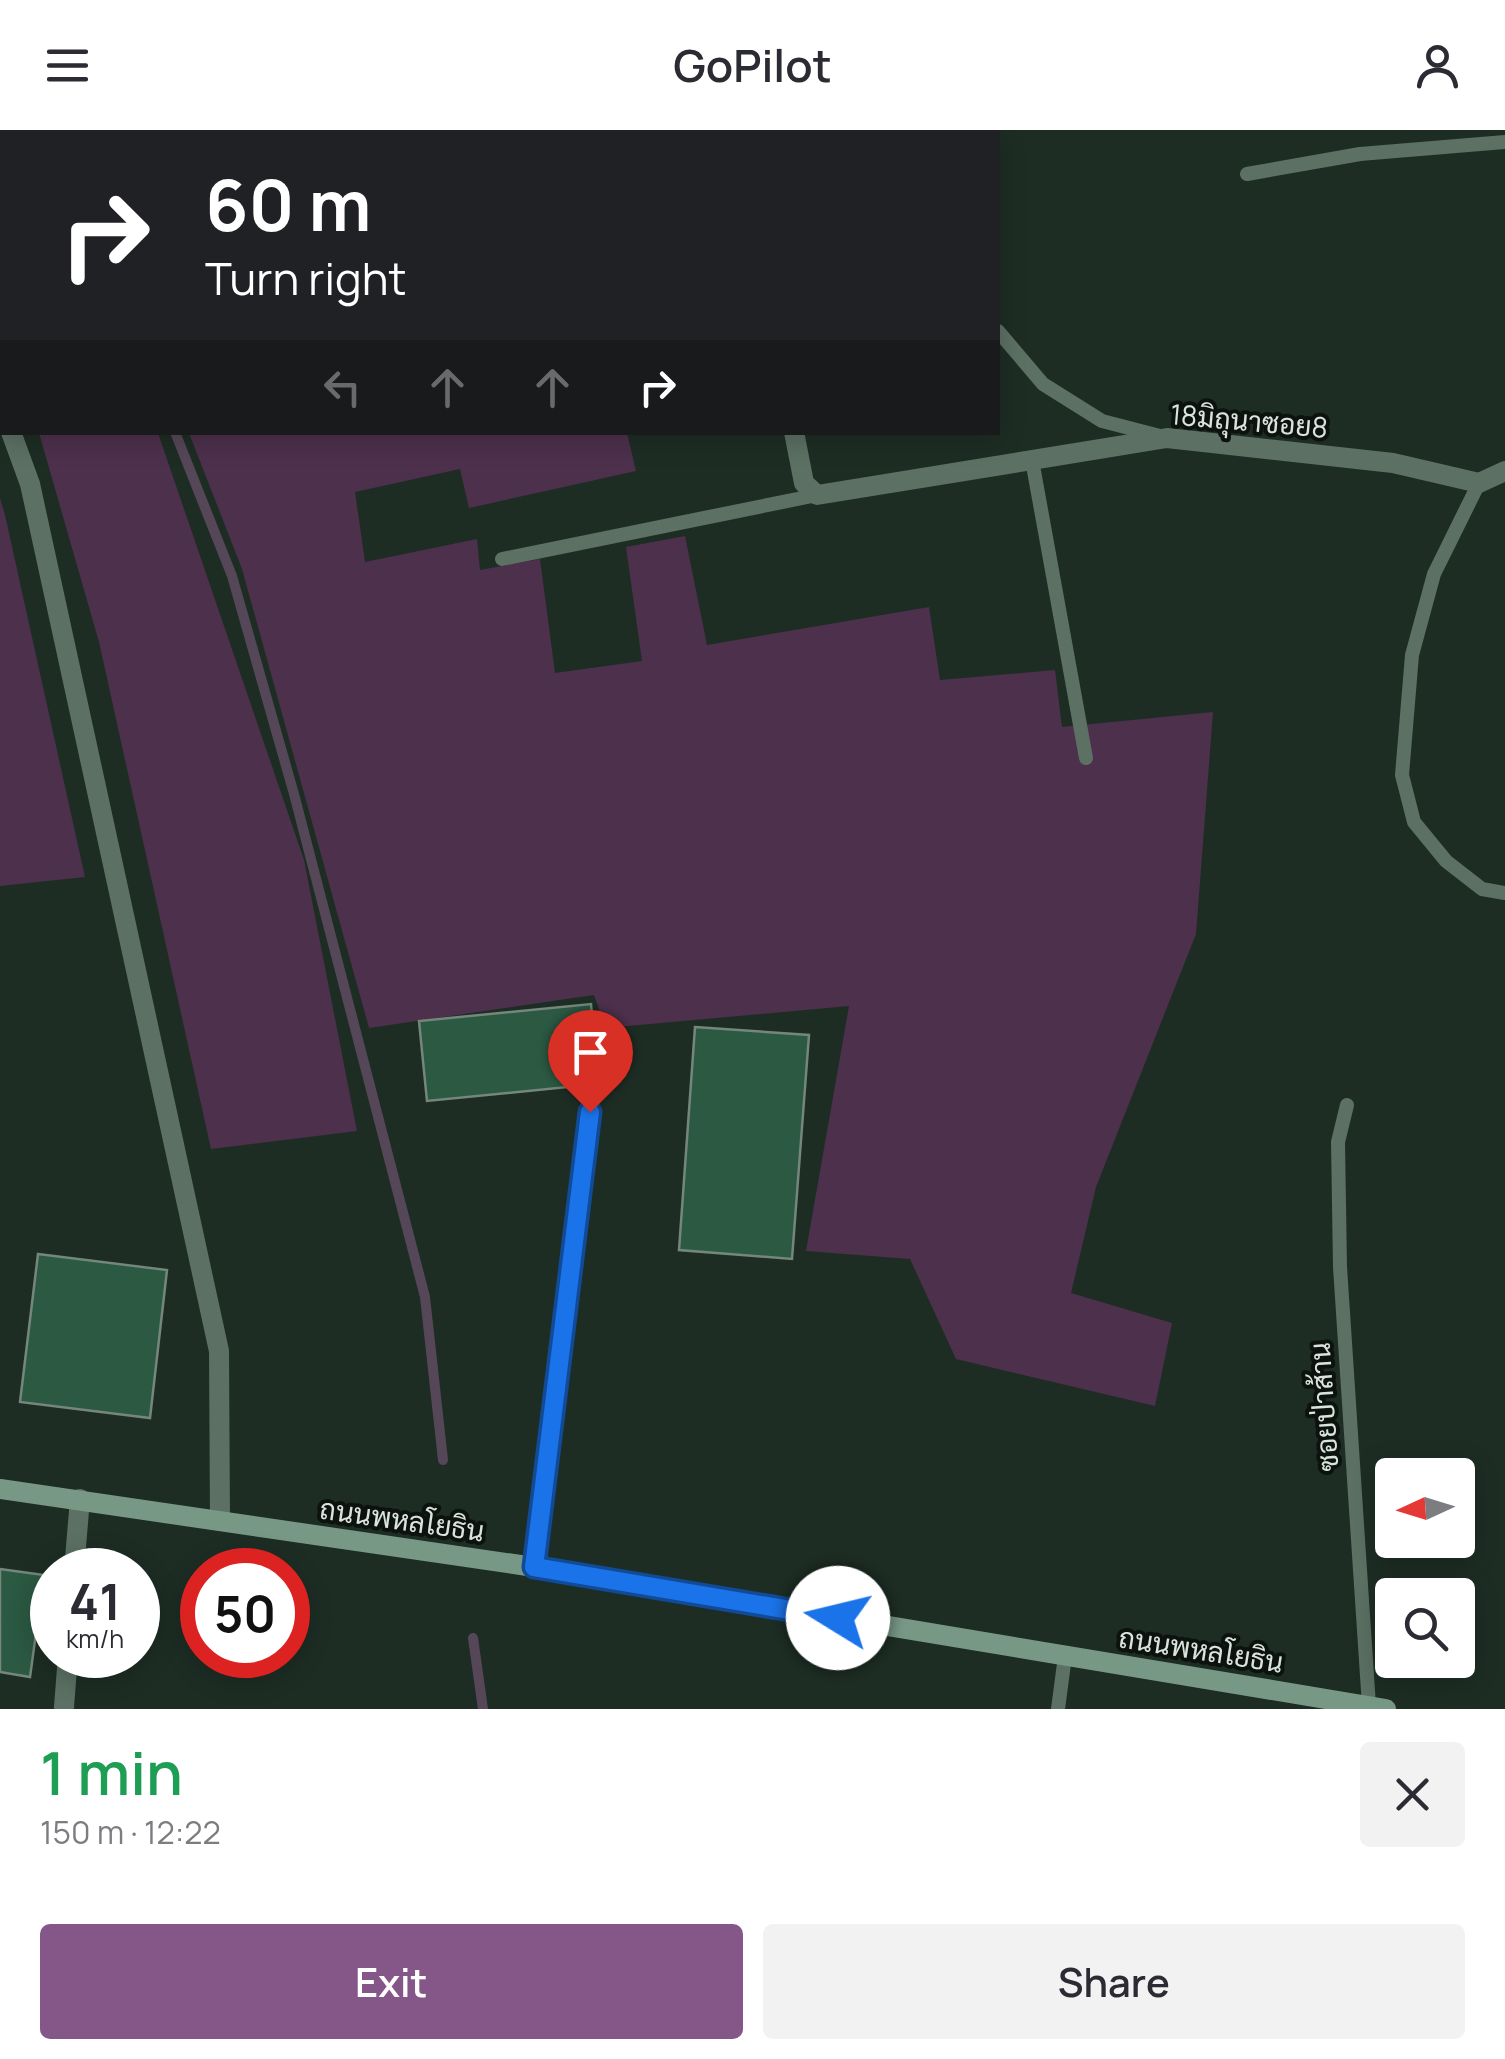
<!DOCTYPE html>
<html lang="en">
<head>
<meta charset="utf-8">
<style>
  :root { --surface:#fff; --page:#f2f2f3; --text:#2b2b33; --muted:#7c7c81; --accent:#855688 }
  body { margin:0; font-family:Manrope,Sarabun,sans-serif; background:var(--page); color:var(--text); height:100vh; display:flex; flex-direction:column; font-size:38px; white-space:nowrap }
  * { box-sizing:border-box; margin:0 }
  p { font-size:32px; color:var(--muted) }
  .icon { flex:none; width:55px; height:55px; fill:none; stroke:currentColor; stroke-width:2; stroke-linecap:round; stroke-linejoin:round }
  .map { position:relative; height:1579px; overflow:hidden }
  .sheet { display:flex; flex-direction:column; background:var(--surface); flex:1 }
  .sheet>* { flex:none }
  .top-card { position:absolute; left:0px; top:0px; width:1000px; height:305px; box-shadow:0 5px 25px #0003; background:#202124; color:#fff; overflow:hidden }
  .needle { width:65px; rotate:266deg }
  .tools { position:absolute; left:1375px; top:1328px; display:grid; gap:20px }
  .tools a { display:grid; place-items:center; width:100px; height:100px; border-radius:10px; background:var(--surface); box-shadow:0 5px 25px #0003; font-size:50px }
  .speed { position:absolute; left:30px; top:1418px; display:flex; gap:20px; font-size:50px; font-weight:700; text-align:center }
  .speed>* { display:grid; place-content:center; width:130px; height:130px; border-radius:50%; background:var(--surface); box-shadow:0 5px 25px #0003; line-height:1 }
  .speed small { font-size:25px; font-weight:400 }
  .speed .limit { border:15px solid #d22; background:#fff; color:#111 }
  .pin { position:absolute; display:grid; place-items:center; width:85px; height:85px; color:#fff; margin:-102px -42px; border-radius:50% 50% 50% 0; rotate:-45deg; box-shadow:0 0 10px #0007 }
  .pin .icon { rotate:45deg }
  .me { position:absolute; width:110px; margin:-55px; rotate:279deg; stroke-linejoin:round; filter:drop-shadow(0 0 8px #0008) }
  .turn { display:flex; align-items:center; gap:35px; height:210px; padding:0 40px; font-size:45px }
  .turn .icon { width:130px; height:130px; stroke-width:2.5 }
  .turn b { display:block; font-size:70px; line-height:85px }
  .lanes { display:flex; align-items:center; height:95px; padding:0 40px; background:#0003; justify-content:center; gap:50px; direction:ltr }
  .lanes .off { opacity:.35 }
  .round { display:grid; place-items:center; flex:none; width:105px; height:105px; border-radius:10px; background:var(--page) }
  .overview { display:flex; align-items:center; justify-content:space-between; height:170px; padding:0 40px }
  h1 { font-size:60px; font-weight:600; line-height:75px; color:#1e9e55 }
  .primary-button { display:flex; gap:20px; margin-top:auto; padding:20px 40px }
  .primary-button a { flex:1; height:115px; border-radius:10px; background:var(--accent); color:#fff; font-size:40px; font-weight:600; line-height:115px; text-align:center }
  .primary-button a+a { background:var(--page); color:var(--text) }
  header { display:flex; justify-content:space-between; align-items:center; height:130px; padding:0 40px; background:var(--surface); font-size:45px; font-weight:600 }
  .map>svg:first-child { display:block }
  .green { fill:#4d304c }
  .lines { fill:none; stroke-linecap:round; stroke-linejoin:round }
  .stream { stroke:#564758; stroke-width:10 }
  .building { fill:#2b5942; stroke:#75877c; stroke-width:2.5 }
  .service { stroke:#5c7064; stroke-width:14 }
  .minor { stroke:#5c7064; stroke-width:20 }
  .secondary { stroke:#789886; stroke-width:20 }
  .route-casing { stroke:#114b97; stroke-width:25 }
  .route { stroke:#1a73e8; stroke-width:18 }
  .labels { text-anchor:middle; stroke-width:8; stroke-linejoin:round; paint-order:stroke }
  .street-label { font-size:28px; fill:#dae4de; stroke:#0c130f }
</style>
</head>
<body>
<header><svg class="icon" aria-label="menu" viewBox="0 0 24 24"><path d="M4 6h16M4 12h16M4 18h16"/></svg>GoPilot<svg class="icon" aria-label="person" viewBox="0 0 24 24"><circle cx="12" cy="8" r="4"/><path d="M4 21q1-7 8-7t8 7"/></svg></header>
<div class="map">
<svg width="1505" height="1579" viewBox="0 0 1505 1579">
  <rect width="100%" height="100%" fill="#1d2d24"/>
  <!-- green -->
  <g class="green">
    <rect x="119" y="0" width="608" height="2"/>
    <path d="M39,303H158L304,730L357,1001L211,1019L99,512Z"/>
    <path d="M189,303H627L636,341L469,378L460,339L355,362L365,432L477,409L480,440L540,429L555,543L642,531L626,417L685,406L707,515L929,477L940,550L1055,540L1062,597L1213,582L1196,804L1096,1057L1071,1163L1172,1193L1155,1276L956,1229L910,1129L806,1121L849,876L606,898L594,865L369,898L242,439Z"/>
    <path d="M0,368L5,385L85,747L0,756Z"/>
  </g>
  <g class="lines">
    <!-- stream -->
    <g class="stream">
      <path d="M102,2V0"/>
      <path d="M175,302L232,446L294,664L425,1167L443,1330"/>
      <path d="M473,1508L483,1579"/>
    </g>
  </g>
  <!-- building -->
  <g class="building">
    <path d="M0,0H74L2,2L0,50Z"/>
    <path d="M591,874L598,954L427,971L419,891Z"/>
    <path d="M695,897L809,905L792,1129L679,1120Z"/>
    <path d="M38,1124L167,1140L150,1288L20,1272Z"/>
    <path d="M0,1439L44,1445L30,1547L0,1542Z"/>
  </g>
  <g class="lines">
    <!-- service -->
    <g class="service">
      <path d="M908,0L909,2"/>
      <path d="M1247,44L1360,24L1505,12"/>
      <path d="M998,201L1043,254L1102,291L1160,306"/>
      <path d="M1032,330L1086,628"/>
      <path d="M1479,353L1434,444L1412,525L1402,645L1414,692L1446,731L1482,759L1505,763"/>
      <path d="M502,429L817,365"/>
      <path d="M1347,975L1338,1012L1340,1137L1369,1576"/>
      <path d="M534,1437L590,982"/>
      <path d="M1058,1579L1065,1526"/>
    </g>
    <!-- minor -->
    <g class="minor">
      <path d="M735,0L736,2"/>
      <path d="M0,276L2,280"/>
      <path d="M11,302L30,354L219,1221L220,1391"/>
      <path d="M794,302L804,353L817,365L1167,308L1393,333L1479,353L1505,341"/>
      <path d="M74,1440L80,1369"/>
      <path d="M64,1577L68,1525"/>
    </g>
    <!-- secondary -->
    <path class="secondary" d="M0,1359L534,1437L1386,1579"/>
  </g>
  <g class="lines">
    <!-- route casing -->
    <g class="route-casing">
      <path id="route" d="M590,982L534,1437L838,1488"/>
    </g>
    <!-- route -->
    <use href="#route" class="route"/>
  </g>
  <g class="labels">
    <!-- street labels -->
    <g class="street-label">
      <text transform="translate(1249 291) rotate(5)" y="10">18มิถุนาซอย8</text>
      <text transform="translate(1324 1277) rotate(-94)" y="10">ซอยป่าส้าน</text>
      <text transform="translate(402 1390) rotate(8)" y="10">ถนนพหลโยธิน</text>
      <text transform="translate(1201 1520) rotate(9)" y="10">ถนนพหลโยธิน</text>
    </g>
  </g>
</svg>
<div class="tools">
<a><svg class="needle" viewBox="-14 -14 28 28"><path d="M0-13l5 13h-10z" fill="#e53935"/><path d="M0 13l5-13h-10z" fill="#7c7c81"/></svg></a>
<a><svg class="icon" aria-label="search" viewBox="0 0 24 24"><circle cx="10" cy="10" r="6"/><path d="M15 15l6 6"/></svg></a>
</div>
<div class="speed"><div>41<small>km/h</small></div><div class="limit">50</div></div>
<div class="pin" style="left:590px;top:982px;background:#d93025"><svg class="icon" aria-label="arrive" viewBox="0 0 24 24"><path d="M6 21V4h12l-3 4 3 4H6"/></svg></div>
<svg class="me" style="left:838px;top:1488px" viewBox="-20 -20 40 40"><circle r="19" fill="#fff"/><path d="M0-13L10 11 0 6-10 11z" fill="#1a73e8"/></svg>
<div class="top-card">
<div class="turn"><svg class="icon" aria-label="right" viewBox="0 0 24 24"><path d="M7 20v-9h11M14 6l5 5-5 5"/></svg><div><b>60 m</b>Turn right</div></div>
<div class="lanes"><svg class="icon off" aria-label="left" viewBox="0 0 24 24"><path d="M17 20v-9H6M10 6l-5 5 5 5"/></svg><svg class="icon off" aria-label="ahead" viewBox="0 0 24 24"><path d="M12 20V5M6 11l6-6 6 6"/></svg><svg class="icon off" aria-label="ahead" viewBox="0 0 24 24"><path d="M12 20V5M6 11l6-6 6 6"/></svg><svg class="icon" aria-label="right" viewBox="0 0 24 24"><path d="M7 20v-9h11M14 6l5 5-5 5"/></svg></div>
</div>
</div>
<section class="sheet">
<div class="overview"><div><h1>1 min</h1><p>150 m · 12:22</p></div><a class="round"><svg class="icon" aria-label="close" viewBox="0 0 24 24"><path d="M6 6l12 12M18 6L6 18"/></svg></a></div>
<div class="primary-button"><a>Exit</a><a>Share</a></div>
</section>
</body>
</html>
